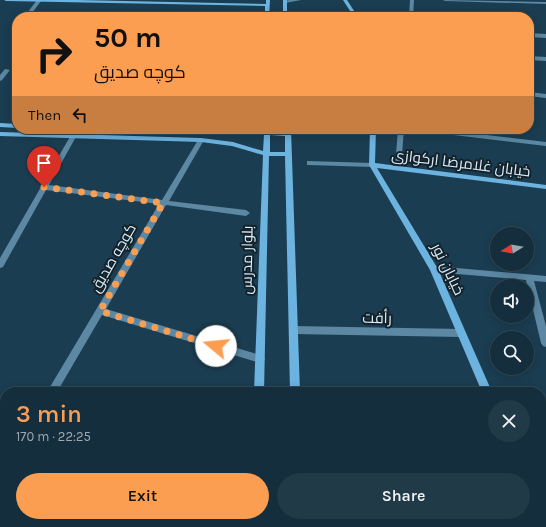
<!DOCTYPE html>
<html lang="en">
<head>
<meta charset="utf-8">
<style>
  :root { --surface:#142e3d; --page:#213a48; --text:#f1f3f6; --muted:#9da8b0; --line:#334a57; --accent:#fb9e52 }
  body { margin:0; font-family:Karla,Cairo,sans-serif; background:var(--page); color:var(--text); height:100vh; display:flex; flex-direction:column; font-size:15px; white-space:nowrap }
  * { box-sizing:border-box; margin:0 }
  p { font-size:13px; color:var(--muted) }
  .icon { flex:none; width:22px; height:22px; fill:none; stroke:currentColor; stroke-width:2; stroke-linecap:round; stroke-linejoin:round }
  .map { position:relative; flex:1; overflow:hidden }
  .side { position:absolute; left:0px; top:387px; width:546px; height:140px; display:flex; flex-direction:column; background:var(--surface); border-radius:16px 16px 0 0; box-shadow:0 2px 10px #0003,0 0 0 1px var(--line) }
  .side>* { flex:none }
  .banner { position:absolute; left:12px; top:12px; width:522px; height:122px; border-radius:16px; box-shadow:0 2px 10px #0003,0 0 0 1px var(--line); background:#fb9e52; color:#111; overflow:hidden }
  .needle { width:26px; rotate:259deg }
  .buttons { position:absolute; left:490px; top:227px; display:grid; gap:8px }
  .buttons a { display:grid; place-items:center; width:44px; height:44px; border-radius:50%; background:var(--surface); box-shadow:0 2px 10px #0003,0 0 0 1px var(--line); font-size:20px }
  .pin { position:absolute; display:grid; place-items:center; width:34px; height:34px; color:#fff; margin:-41px -17px; border-radius:50% 50% 50% 0; rotate:-45deg; box-shadow:0 0 4px #0007 }
  .pin .icon { rotate:45deg }
  .me { position:absolute; width:44px; margin:-22px; rotate:287deg; stroke-linejoin:round; filter:drop-shadow(0 0 3px #0008) }
  .turn { display:flex; align-items:center; gap:14px; height:84px; padding:0 16px; font-size:18px }
  .turn .icon { width:52px; height:52px; stroke-width:2.5 }
  .turn b { display:block; font-size:28px; line-height:34px }
  .then { display:flex; align-items:center; height:38px; padding:0 16px; background:#0003; gap:8px; font-size:15px }
  .round { display:grid; place-items:center; flex:none; width:42px; height:42px; border-radius:21px; background:var(--page) }
  .headline { display:flex; align-items:center; justify-content:space-between; height:68px; padding:0 16px }
  h1 { font-size:24px; font-weight:600; line-height:30px; color:var(--accent) }
  .button { display:flex; gap:8px; margin-top:auto; padding:8px 16px }
  .button a { flex:1; height:46px; border-radius:24px; background:var(--accent); color:#111; font-size:16px; font-weight:600; line-height:46px; text-align:center }
  .button a+a { background:var(--page); color:var(--text) }
  .map>svg:first-child { display:block }
  .lines { fill:none; stroke-linecap:round; stroke-linejoin:round }
  .street { fill:#5c88a3; fill-rule:evenodd }
  .secondary { fill:#6cb3e0; fill-rule:evenodd }
  .route { stroke:#fb9e52; stroke-width:7; stroke-dasharray:0 12.6 }
  .labels { text-anchor:middle; stroke-width:4; stroke-linejoin:round; paint-order:stroke }
  .street-label { font-size:15px; fill:#daedf9; stroke:#14222b }
</style>
</head>
<body>
<div class="map">
<svg width="546" height="527" viewBox="0 0 546 527">
  <rect width="100%" height="100%" fill="#1b3d51"/>
  <g class="lines">
    <!-- street -->
    <g class="street">
      <path d="M37,0L41,1L29,17H24Z"/>
      <path d="M289,0H301L285,3L283,2Z"/>
      <path d="M410,0H414L413,17H409Z"/>
      <path d="M443,0L546,2V4L445,1Z"/>
      <path d="M15,28H17V31L14,30Z"/>
      <path d="M529,33L546,34V38L529,37Z"/>
      <path d="M529,56L546,57V61L529,60Z"/>
      <path d="M5,69L10,70L2,80L0,81V75Z"/>
      <path d="M529,92L546,94V98L529,96Z"/>
      <path d="M72,129H78L77,135L49,185L162,200L198,140L199,139H203L204,140L169,201L246,210L250,213L246,216L166,205L106,309L260,355L263,356L265,359L263,362L260,363L102,315L57,392H47L159,204L46,190L3,267L0,268V258L71,135Z"/>
      <path d="M398,129H404L401,167L398,169L395,167Z"/>
      <path d="M417,129H436L546,142V146L420,131Z"/>
      <path d="M307,161L372,163L375,165L372,167L309,165H307Z"/>
      <path d="M434,266L546,276V282L534,281L546,326V347L543,346L541,343L526,280L434,272L431,271L430,269L431,267Z"/>
      <path d="M293,326L461,329L464,330L465,333L464,336L461,337L293,334L290,333L289,330L290,327Z"/>
      <path d="M5,465V479L0,482V468Z"/>
      <path d="M185,522H213L215,523L217,527H189L187,526Z"/>
    </g>
    <!-- secondary -->
    <g class="secondary">
      <path d="M4,0H78L266,4V0H270L269,17H265V6L6,1Z"/>
      <rect x="283" y="0" width="4" height="17"/>
      <path d="M343,0H347L358,17H354Z"/>
      <path d="M0,123L17,124V128L0,127Z"/>
      <path d="M145,129H201L264,131V129H270V131L285,132V129H291L300,392H290L285,156H269L264,392H254L263,155L232,146L201,142L0,136V132L201,138L233,142L263,151L264,135L148,131ZM270,135L285,136V152H270Z"/>
      <path d="M370,129H376L375,163L546,185V189L377,168L438,269L492,392H482L430,270L369,165Z"/>
      <path d="M541,492L545,494L546,496V514L542,512L541,510Z"/>
      <rect x="250" y="522" width="12" height="5"/>
      <rect x="292" y="522" width="12" height="5"/>
    </g>
  </g>
  <g class="lines">
    <!-- route -->
    <path class="route" d="M44,187L163,203L100,311L216,346"/>
  </g>
  <g class="labels">
    <!-- street labels -->
    <g class="street-label">
      <text transform="translate(461 163) rotate(7)" y="5">خیابان غلامرضا ارکوازی</text>
      <text transform="translate(113 258) rotate(-60)" y="5">کوچه صدیق</text>
      <text transform="translate(247 260) rotate(-89)" y="5">بلوار مدرس</text>
      <text transform="translate(448 269) rotate(64)" y="5">خیابان نور</text>
      <text transform="translate(377 318) rotate(1)" y="5">رأفت</text>
    </g>
  </g>
</svg>
<div class="buttons">
<a><svg class="needle" viewBox="-14 -14 28 28"><path d="M0-13l5 13h-10z" fill="#e53935"/><path d="M0 13l5-13h-10z" fill="#9da8b0"/></svg></a>
<a><svg class="icon" aria-label="sound" viewBox="0 0 24 24"><path d="M4 9h4l5-4v14l-5-4H4zM17 9q2 3 0 6"/></svg></a>
<a><svg class="icon" aria-label="search" viewBox="0 0 24 24"><circle cx="10" cy="10" r="6"/><path d="M15 15l6 6"/></svg></a>
</div>
<div class="pin" style="left:44px;top:187px;background:#d93025"><svg class="icon" aria-label="arrive" viewBox="0 0 24 24"><path d="M6 21V4h12l-3 4 3 4H6"/></svg></div>
<svg class="me" style="left:216px;top:346px" viewBox="-20 -20 40 40"><circle r="19" fill="#fff"/><path d="M0-13L10 11 0 6-10 11z" fill="#fb9e52"/></svg>
<div class="banner">
<div class="turn"><svg class="icon" aria-label="right" viewBox="0 0 24 24"><path d="M7 20v-9h11M14 6l5 5-5 5"/></svg><div><b>50 m</b>کوچه صدیق</div></div>
<div class="then">Then<svg class="icon" aria-label="left" viewBox="0 0 24 24"><path d="M17 20v-9H6M10 6l-5 5 5 5"/></svg></div>
</div>
<section class="side">
<div class="headline"><div><h1>3 min</h1><p>170 m · 22:25</p></div><a class="round"><svg class="icon" aria-label="close" viewBox="0 0 24 24"><path d="M6 6l12 12M18 6L6 18"/></svg></a></div>
<div class="button"><a>Exit</a><a>Share</a></div>
</section>
</div>
</body>
</html>
